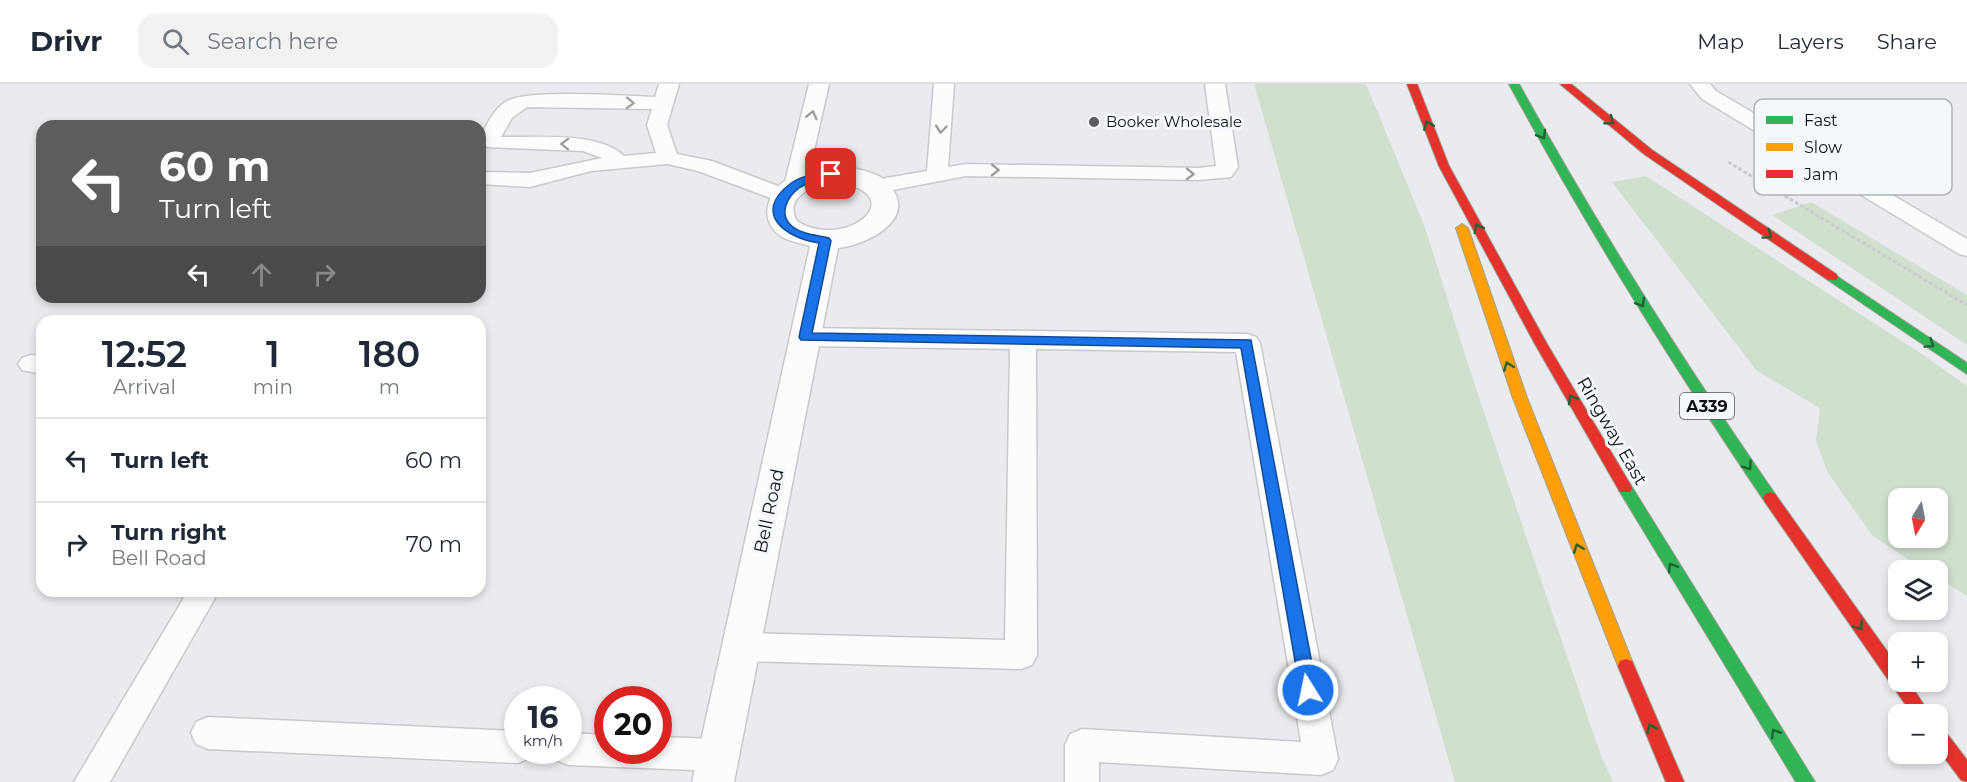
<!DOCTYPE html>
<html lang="en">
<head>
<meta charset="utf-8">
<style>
  :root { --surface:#fff; --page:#f2f2f3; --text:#1f2937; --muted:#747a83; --line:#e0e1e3 }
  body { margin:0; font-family:Montserrat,sans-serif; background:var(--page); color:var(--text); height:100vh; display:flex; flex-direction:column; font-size:22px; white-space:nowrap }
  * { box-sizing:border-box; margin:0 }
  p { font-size:20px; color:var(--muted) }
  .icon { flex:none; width:33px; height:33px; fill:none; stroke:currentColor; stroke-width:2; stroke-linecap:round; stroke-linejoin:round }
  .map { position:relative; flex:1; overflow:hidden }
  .side { position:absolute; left:36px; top:231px; width:450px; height:282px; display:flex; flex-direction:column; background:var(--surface); border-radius:18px; box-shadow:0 3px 9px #0003 }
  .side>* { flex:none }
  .top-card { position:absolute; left:36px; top:36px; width:450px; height:183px; border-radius:18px; box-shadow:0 3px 9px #0003; background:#5b5d5f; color:#fff; overflow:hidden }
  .needle { width:39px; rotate:190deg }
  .tools { position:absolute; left:1888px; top:404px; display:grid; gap:12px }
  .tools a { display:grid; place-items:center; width:60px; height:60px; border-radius:12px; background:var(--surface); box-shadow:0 3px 9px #0003; font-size:30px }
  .speed { position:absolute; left:504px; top:602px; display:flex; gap:12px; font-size:30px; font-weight:700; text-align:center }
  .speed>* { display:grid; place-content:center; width:78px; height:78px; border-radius:50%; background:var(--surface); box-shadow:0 3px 9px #0003; line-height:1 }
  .speed small { font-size:15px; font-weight:400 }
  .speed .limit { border:9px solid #d22; background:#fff; color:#111 }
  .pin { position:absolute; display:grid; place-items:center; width:51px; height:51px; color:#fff; margin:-26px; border-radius:12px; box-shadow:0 3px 9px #0006 }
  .me { position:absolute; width:66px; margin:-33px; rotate:350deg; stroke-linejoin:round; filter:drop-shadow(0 0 4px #0008) }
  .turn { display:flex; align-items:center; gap:21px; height:126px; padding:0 24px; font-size:27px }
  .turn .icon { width:78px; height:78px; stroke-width:2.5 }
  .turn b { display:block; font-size:42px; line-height:51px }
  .lanes { display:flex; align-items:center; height:57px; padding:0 24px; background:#0003; justify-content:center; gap:30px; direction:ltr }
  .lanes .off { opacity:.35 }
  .eta { display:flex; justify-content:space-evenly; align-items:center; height:102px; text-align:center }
  .eta b { font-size:36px; font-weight:600; line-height:42px }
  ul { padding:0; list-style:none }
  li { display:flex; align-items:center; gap:18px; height:84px; padding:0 24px; border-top:2px solid var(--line) }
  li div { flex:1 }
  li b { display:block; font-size:22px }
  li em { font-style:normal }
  header { display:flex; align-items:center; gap:36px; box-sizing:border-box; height:84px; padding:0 30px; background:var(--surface); border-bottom:2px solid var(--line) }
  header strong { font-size:28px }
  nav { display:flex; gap:33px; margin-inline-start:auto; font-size:21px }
  .search { width:420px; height:54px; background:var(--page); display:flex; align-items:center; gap:15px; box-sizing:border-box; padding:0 21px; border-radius:18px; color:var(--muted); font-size:22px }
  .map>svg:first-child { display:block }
  .green { fill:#d0dfce; fill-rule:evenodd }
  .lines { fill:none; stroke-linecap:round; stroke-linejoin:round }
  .lane-casing { stroke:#c8c9cb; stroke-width:3 }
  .street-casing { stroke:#c8c9cb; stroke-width:3 }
  .fast-casing { stroke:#a09c91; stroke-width:2 }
  .slow-casing { stroke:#a09c91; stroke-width:2 }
  .jam-casing { stroke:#a09c91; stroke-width:2 }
  .path { stroke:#cbcccd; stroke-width:3; stroke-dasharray:4 2; stroke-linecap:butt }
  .lane { fill:#fcfcfc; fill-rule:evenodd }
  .street { fill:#fcfcfc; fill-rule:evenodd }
  .fast { fill:#30b455; fill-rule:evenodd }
  .slow { fill:#ff9f0a; fill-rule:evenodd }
  .jam { fill:#e5322d; fill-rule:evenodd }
  .oneway { stroke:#9d9e9e }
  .oneway2 { stroke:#206234 }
  .route { fill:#1a73e8; stroke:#114b97; stroke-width:1.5 }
  .poi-dot { fill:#5b5d5f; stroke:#f4f8fd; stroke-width:2 }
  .labels { text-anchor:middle; stroke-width:6; stroke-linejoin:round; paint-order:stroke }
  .far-poi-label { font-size:15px; fill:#0f1012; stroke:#f4f8fd; text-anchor:start }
  .shield { fill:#f4f8fd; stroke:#545658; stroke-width:1.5 }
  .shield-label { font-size:16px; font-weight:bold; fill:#0f1012 }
  .street-label { font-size:18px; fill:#0f1012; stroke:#f4f8fd }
  .key { fill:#f4f8fd; stroke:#afb2b6; stroke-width:1.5 }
  .key-label { font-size:16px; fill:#0f1012 }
</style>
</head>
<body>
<header>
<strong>Drivr</strong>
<div class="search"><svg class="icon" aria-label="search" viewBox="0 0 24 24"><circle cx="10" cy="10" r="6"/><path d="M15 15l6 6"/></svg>Search here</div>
<nav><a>Map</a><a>Layers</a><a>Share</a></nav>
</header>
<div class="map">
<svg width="1967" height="698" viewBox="0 0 1967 698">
  <rect width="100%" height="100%" fill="#e9ebee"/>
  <!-- green -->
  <g class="green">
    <path d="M1254,0H1366L1424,141L1478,311L1600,669L1613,698H1455Z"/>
    <path d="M1646,92L1922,270L1967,302V512L1938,494V486H1924L1872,451L1828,389L1816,357L1820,324L1757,287L1612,98ZM1899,414H1938V453H1899Z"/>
    <path d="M1811,118L1967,211V261L1772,131Z"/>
  </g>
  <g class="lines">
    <!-- lane casing -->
    <g class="lane-casing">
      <g id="lane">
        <path d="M659,0H679L667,41L677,70L712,77L786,105L784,102L809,0H829L806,102L803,107L792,108L795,112L792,117L784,119L698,87L668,80L591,87L530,103L480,100V88L530,89L602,74L583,67L487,63L480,54C487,41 493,25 507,17C529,5 625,12 655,13ZM527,23L652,25L647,41L656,69L624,72C598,47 536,54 501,53L512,34Z"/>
        <path d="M934,0H954L948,83L966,80L1199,84L1216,82L1205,0H1225L1238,83L1231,93L1199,96L966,92L877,109L869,107L866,102L869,97L927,87Z"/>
        <path d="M1690,0H1710L1716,7L1967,155V172L1959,170L1702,15Z"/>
        <path d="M805,244L1247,250L1256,253L1260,259L1338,675L1333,686L1321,691L1099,678V698H1065V661L1070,650L1082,645L1301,658L1236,268L1036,265L1037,571L1032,581L1021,585L741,577L730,573L725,563L730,553L741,549L1005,556L1010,265L805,262L796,259L793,253L796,247Z"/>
        <path d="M31,271L42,272V290L22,286L18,280L22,274Z"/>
        <path d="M188,507H219L110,698H74Z"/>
        <path d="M208,633L518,647V666H534L530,674L518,679L208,665L196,660L191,649L196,638Z"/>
        <path d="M568,649L608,651V666H658V653L719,655L731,660L736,671L731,682L719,687L568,681L556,676L552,666H568Z"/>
      </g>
    </g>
    <!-- street casing -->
    <g class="street-casing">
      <path id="street" d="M831,82C850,84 868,85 884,95C888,98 890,102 893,106C915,138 863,162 838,164L734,698H692L810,162C800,159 787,157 779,151C759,135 767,109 786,96C799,87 817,86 831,82ZM831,98C917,107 847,169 797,137C783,113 813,102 831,98Z"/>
    </g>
    <!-- fast casing -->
    <g class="fast-casing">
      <g id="fast">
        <path d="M1509,0H1519C1597,142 1683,277 1775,410L1777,414L1775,418H1765C1673,282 1587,144 1509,0Z"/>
        <path d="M1832,189L1967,279V290L1828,196L1826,193Z"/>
        <path d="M1625,398L1630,400L1815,698H1796L1620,408L1618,404L1620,400Z"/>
      </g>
    </g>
    <!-- slow casing -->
    <g class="slow-casing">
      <path id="slow" d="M1462,140L1468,144L1527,314L1634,582L1632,587L1626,589L1620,587L1618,582L1513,314L1456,144Z"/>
    </g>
    <!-- jam casing -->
    <g class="jam-casing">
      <g id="jam">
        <path d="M1407,0H1417L1449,82L1547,260L1630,400L1632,404L1630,408H1620L1535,260L1439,82Z"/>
        <path d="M1560,0H1571L1652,66L1836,190L1838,193L1836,196H1828L1644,70Z"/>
        <path d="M1770,408L1775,410L1899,584V597H1908L1930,630H1912L1765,418L1763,414L1765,410Z"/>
        <path d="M1626,575L1632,577L1684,698H1666L1618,582L1620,577Z"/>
        <path d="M1938,644L1944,646L1967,676V698L1961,696L1938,665Z"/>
      </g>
    </g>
    <!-- path -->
    <path class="path" d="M1728,78L1967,221"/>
    <!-- lane -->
    <use href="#lane" class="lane"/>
    <!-- street -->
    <use href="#street" class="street"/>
    <!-- fast -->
    <use href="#fast" class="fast"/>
    <!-- slow -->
    <use href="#slow" class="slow"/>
    <!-- jam -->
    <use href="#jam" class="jam"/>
  </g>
  <!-- one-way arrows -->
  <defs><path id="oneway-chevron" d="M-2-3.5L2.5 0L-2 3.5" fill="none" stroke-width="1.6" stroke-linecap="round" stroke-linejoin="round" transform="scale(1.5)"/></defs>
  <g class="oneway">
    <use href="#oneway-chevron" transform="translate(630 19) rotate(2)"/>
    <use href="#oneway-chevron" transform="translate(812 31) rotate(-77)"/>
    <use href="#oneway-chevron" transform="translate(941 45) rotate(95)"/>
    <use href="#oneway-chevron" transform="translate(565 60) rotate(-179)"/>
    <use href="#oneway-chevron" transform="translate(995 86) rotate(1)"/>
    <use href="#oneway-chevron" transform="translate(1190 90) rotate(1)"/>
  </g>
  <g class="oneway2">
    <use href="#oneway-chevron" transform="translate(1610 37) rotate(38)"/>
    <use href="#oneway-chevron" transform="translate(1428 41) rotate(-112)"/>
    <use href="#oneway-chevron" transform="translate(1542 51) rotate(60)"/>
    <use href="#oneway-chevron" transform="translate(1478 144) rotate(-118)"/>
    <use href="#oneway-chevron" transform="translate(1768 151) rotate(34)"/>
    <use href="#oneway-chevron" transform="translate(1641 219) rotate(58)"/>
    <use href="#oneway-chevron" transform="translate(1930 260) rotate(34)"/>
    <use href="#oneway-chevron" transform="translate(1508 282) rotate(-111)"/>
    <use href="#oneway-chevron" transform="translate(1572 315) rotate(-120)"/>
    <use href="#oneway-chevron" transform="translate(1748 382) rotate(55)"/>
    <use href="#oneway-chevron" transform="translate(1578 464) rotate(-111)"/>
    <use href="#oneway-chevron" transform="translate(1672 483) rotate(-121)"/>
    <use href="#oneway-chevron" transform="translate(1859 542) rotate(55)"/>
    <use href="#oneway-chevron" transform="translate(1651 644) rotate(-114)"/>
    <use href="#oneway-chevron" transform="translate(1775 649) rotate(-122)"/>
  </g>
  <!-- route -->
  <path class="route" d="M831,87L834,88V93C823,96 809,97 799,104C786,114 778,132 793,143C804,151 817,151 829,154L831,157L812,249L1251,256L1317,606L1314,611L1308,613L1303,611L1300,606L1241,264L801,256L799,253L819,159C785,154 752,129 790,100C801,91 818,90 831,87Z"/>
  <!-- markers -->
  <circle class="poi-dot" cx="1094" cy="38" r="6"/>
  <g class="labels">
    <!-- far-poi labels -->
    <g class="far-poi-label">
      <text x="1106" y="43">Booker Wholesale</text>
    </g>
    <!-- shield labels -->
    <rect class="shield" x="1680" y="309" width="54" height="26" rx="4.5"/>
    <g class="shield-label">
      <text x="1707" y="328">A339</text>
    </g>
    <!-- street labels -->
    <g class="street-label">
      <text transform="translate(1612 347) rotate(60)" y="6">Ringway East</text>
      <text transform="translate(769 427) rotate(-78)" y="6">Bell Road</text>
    </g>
  </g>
  <!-- legend -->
  <rect x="1754" y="15" width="198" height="96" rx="9" class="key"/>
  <rect x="1766" y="32" width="27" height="8" fill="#30b455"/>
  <rect x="1766" y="59" width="27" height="8" fill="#ff9f0a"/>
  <rect x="1766" y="86" width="27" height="8" fill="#e5322d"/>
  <g class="key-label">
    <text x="1804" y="42">Fast</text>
    <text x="1804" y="69">Slow</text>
    <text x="1804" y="96">Jam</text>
  </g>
</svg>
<div class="tools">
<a><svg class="needle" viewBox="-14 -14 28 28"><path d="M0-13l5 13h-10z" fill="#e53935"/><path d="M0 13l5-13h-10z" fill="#747a83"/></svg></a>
<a><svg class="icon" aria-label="layers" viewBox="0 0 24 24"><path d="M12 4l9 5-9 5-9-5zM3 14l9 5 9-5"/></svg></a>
<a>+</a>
<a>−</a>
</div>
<div class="speed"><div>16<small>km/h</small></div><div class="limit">20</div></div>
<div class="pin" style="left:831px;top:90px;background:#d93025"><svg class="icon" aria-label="arrive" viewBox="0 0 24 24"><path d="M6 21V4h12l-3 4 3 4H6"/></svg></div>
<svg class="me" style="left:1308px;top:606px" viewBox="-20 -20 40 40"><circle r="17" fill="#1a73e8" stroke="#fff" stroke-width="3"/><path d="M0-11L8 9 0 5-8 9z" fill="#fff"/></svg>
<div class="top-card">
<div class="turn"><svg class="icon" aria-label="left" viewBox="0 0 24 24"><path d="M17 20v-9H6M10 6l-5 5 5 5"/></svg><div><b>60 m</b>Turn left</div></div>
<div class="lanes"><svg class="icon" aria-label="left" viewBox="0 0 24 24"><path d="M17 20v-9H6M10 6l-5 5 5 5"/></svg><svg class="icon off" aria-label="ahead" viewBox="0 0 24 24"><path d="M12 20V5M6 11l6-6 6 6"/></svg><svg class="icon off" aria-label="right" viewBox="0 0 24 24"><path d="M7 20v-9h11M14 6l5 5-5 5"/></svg></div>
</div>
<section class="side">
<div class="eta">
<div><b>12:52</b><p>Arrival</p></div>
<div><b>1</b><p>min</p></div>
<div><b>180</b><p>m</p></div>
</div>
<ul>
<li><svg class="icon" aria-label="left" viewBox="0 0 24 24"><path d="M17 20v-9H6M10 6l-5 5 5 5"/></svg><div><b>Turn left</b></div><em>60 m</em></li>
<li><svg class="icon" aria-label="right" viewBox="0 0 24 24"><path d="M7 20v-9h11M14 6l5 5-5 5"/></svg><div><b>Turn right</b><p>Bell Road</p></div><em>70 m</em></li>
</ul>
</section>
</div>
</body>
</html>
